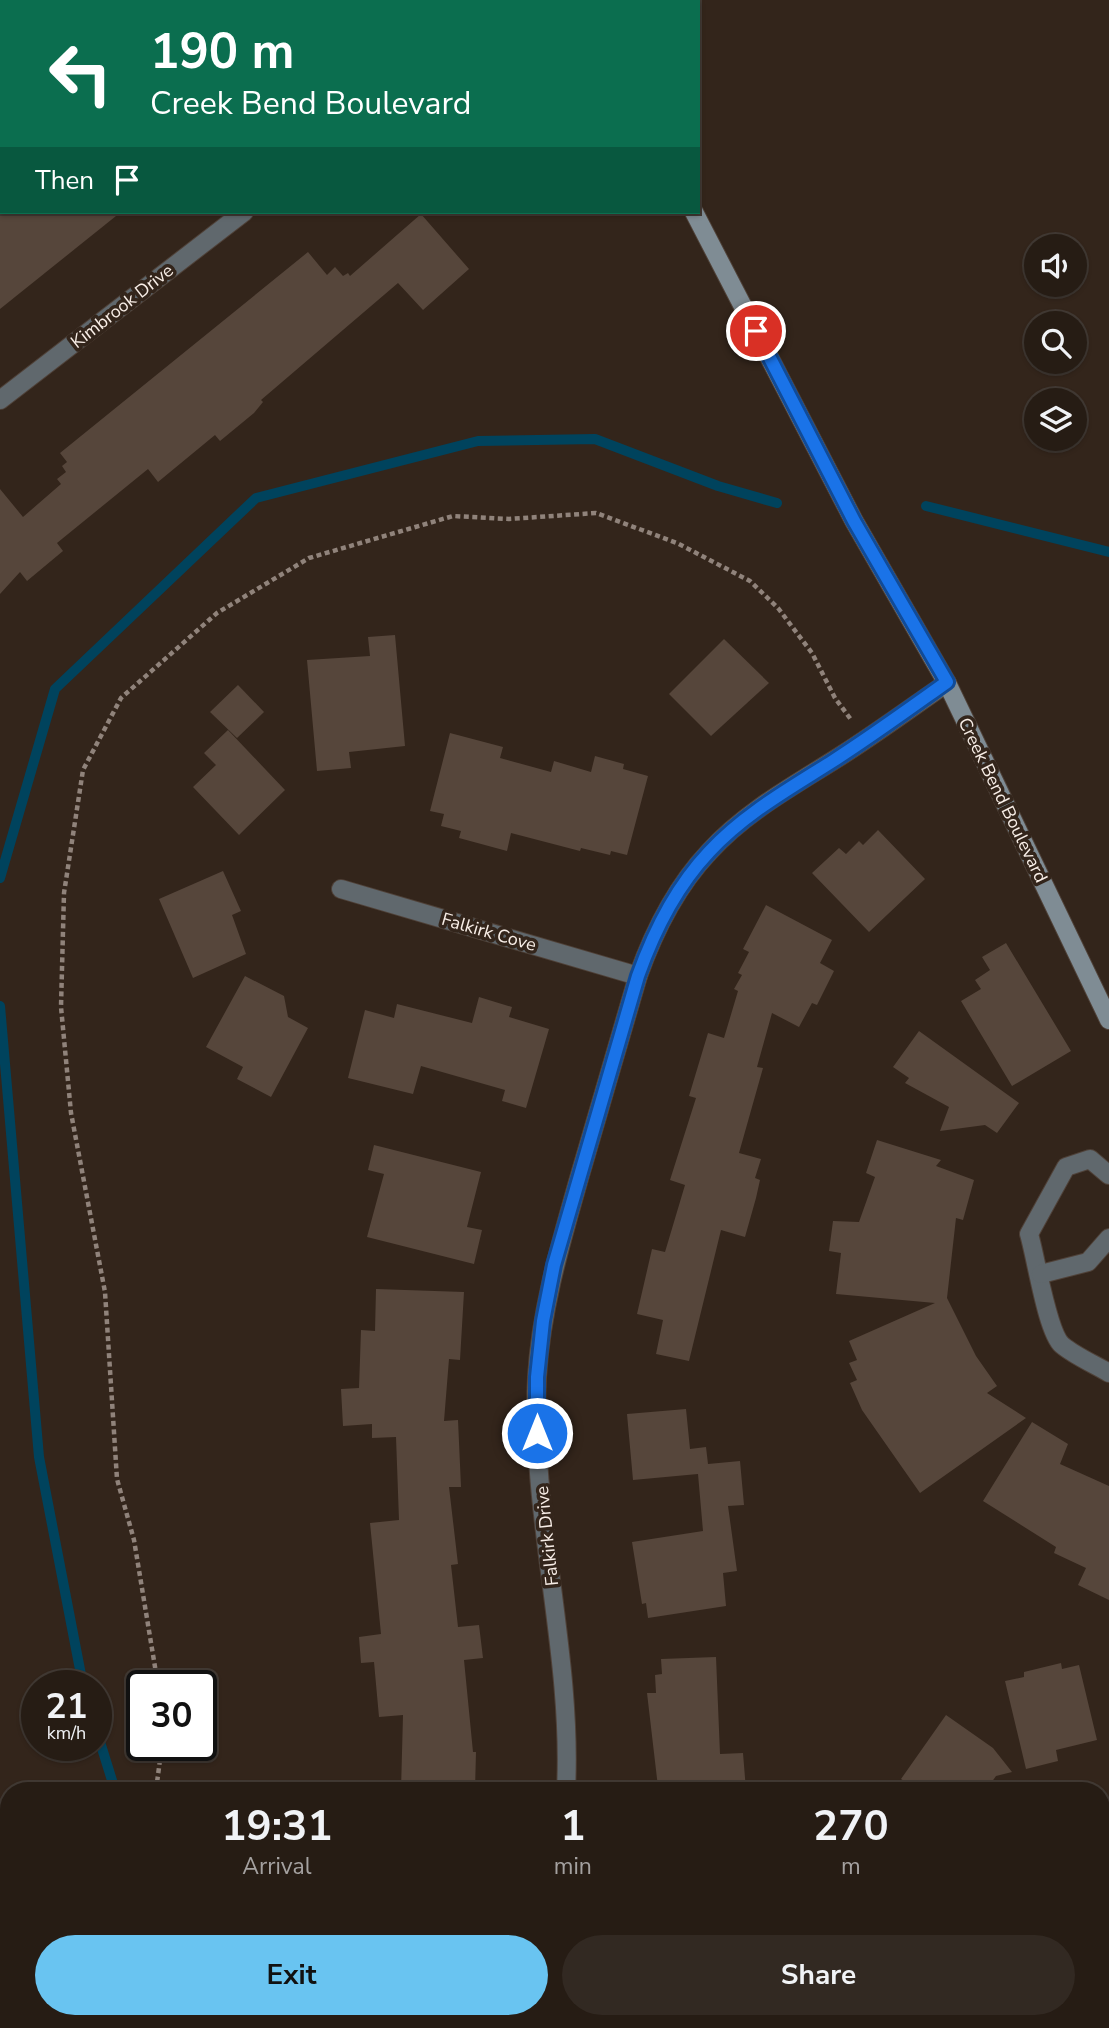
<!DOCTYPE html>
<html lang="en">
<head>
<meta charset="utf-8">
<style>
  :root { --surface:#261c14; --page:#322922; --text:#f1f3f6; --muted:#a4a1a0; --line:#423a34; --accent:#69c4f1 }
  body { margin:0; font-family:"Nunito Sans",sans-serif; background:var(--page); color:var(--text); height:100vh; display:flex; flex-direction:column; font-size:26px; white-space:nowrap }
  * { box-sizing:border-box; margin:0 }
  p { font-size:23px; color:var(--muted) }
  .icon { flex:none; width:38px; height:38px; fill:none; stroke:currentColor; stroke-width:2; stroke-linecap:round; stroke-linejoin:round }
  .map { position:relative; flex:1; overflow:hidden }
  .panel { position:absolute; left:0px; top:1782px; width:1110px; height:247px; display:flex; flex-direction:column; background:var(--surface); border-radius:28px 28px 0 0; box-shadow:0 2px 5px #0004,0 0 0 2px var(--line) }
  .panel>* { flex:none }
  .hud { position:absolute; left:0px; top:0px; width:700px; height:214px; box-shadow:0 2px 5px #0004,0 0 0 2px var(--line); background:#0b6e4f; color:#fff; overflow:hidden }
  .tools { position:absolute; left:1024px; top:234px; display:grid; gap:14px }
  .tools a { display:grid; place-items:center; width:63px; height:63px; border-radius:50%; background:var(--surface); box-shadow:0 2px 5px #0004,0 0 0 2px var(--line); font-size:35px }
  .speed { position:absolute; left:21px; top:1670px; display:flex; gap:14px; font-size:35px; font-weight:700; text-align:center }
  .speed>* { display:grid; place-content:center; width:91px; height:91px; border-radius:50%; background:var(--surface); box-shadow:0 2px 5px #0004,0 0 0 2px var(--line); line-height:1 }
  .speed small { font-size:18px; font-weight:400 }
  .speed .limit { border:4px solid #111; border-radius:10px; background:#fff; color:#111 }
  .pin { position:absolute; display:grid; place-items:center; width:60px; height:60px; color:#fff; margin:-30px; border:4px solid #fff; border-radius:50%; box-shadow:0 2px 7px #0007 }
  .me { position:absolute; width:77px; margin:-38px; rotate:0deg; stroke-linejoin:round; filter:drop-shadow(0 0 5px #0008) }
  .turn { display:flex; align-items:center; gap:24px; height:147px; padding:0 35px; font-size:32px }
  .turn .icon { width:91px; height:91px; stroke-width:2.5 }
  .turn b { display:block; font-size:49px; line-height:60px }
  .then { display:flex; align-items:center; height:66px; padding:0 35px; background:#0003; gap:14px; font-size:26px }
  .eta { display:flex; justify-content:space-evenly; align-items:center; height:119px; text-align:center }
  .eta b { font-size:42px; font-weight:700; line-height:49px }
  .action { display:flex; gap:14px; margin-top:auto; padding:14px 35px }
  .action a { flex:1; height:80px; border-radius:42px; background:var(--accent); color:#111; font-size:28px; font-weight:700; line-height:80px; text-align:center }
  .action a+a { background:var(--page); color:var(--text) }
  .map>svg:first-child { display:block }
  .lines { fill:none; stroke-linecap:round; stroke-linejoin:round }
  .stream { stroke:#00435d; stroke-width:10 }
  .building { fill:#56463b }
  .street-casing { stroke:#4f4138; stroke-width:20 }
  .secondary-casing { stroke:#4f4138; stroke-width:20 }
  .path { stroke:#90837b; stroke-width:4.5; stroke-dasharray:5 3.5; stroke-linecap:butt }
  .street { stroke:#60686d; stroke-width:18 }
  .secondary { stroke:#7f8c94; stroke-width:18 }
  .route-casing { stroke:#114b97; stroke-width:18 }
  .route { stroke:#1a73e8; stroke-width:12 }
  .labels { text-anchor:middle; stroke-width:7; stroke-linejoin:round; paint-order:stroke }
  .street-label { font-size:18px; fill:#f8eee7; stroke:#33251b }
</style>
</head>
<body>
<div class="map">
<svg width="1109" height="2028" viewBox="0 0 1109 2028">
  <rect width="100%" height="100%" fill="#33251b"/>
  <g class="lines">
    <!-- stream -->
    <g class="stream">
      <path d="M926,506L1109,552"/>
      <path d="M0,878L55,689L256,498L478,441L595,439L718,486L777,503"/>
      <path d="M0,1006L39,1457L83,1685"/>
      <path d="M96,1729L115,1790"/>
      <path d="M85,2028L87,2020"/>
    </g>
  </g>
  <!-- building -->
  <g class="building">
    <path d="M0,212H121L0,309Z"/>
    <path d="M421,214L469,269L423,310L398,283L261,400L263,402L254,413L220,441L215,435L158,482L148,469L57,543L63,551L27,581L20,572L0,594V489L23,517L61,484L57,479L66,472L62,466L67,462L60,453L308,252L327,275L335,267L343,276L348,273L350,276Z"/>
    <path d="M395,635L405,746L349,752L351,768L317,771L307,660L370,656L368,637Z"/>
    <path d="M724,639L769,683L711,736L669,694Z"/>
    <path d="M238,685L264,712L237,738L210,712Z"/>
    <path d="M228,730L285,790L239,835L193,787L216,765L204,753Z"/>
    <path d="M450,733L503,747L500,758L551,772L554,761L591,772L595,756L624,764L623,769L648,776L627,855L611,851L610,855L581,848L580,851L511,833L507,851L459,838L461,831L441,826L444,814L430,811Z"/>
    <path d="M878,830L925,879L869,932L812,873L839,848L846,854L859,841L863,845Z"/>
    <path d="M223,871L241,911L232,915L246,954L193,978L159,899Z"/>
    <path d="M766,905L832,940L820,963L834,971L817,1005L812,1003L799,1027L772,1013L757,1067L763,1068L739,1153L761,1159L755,1178L760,1180L756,1198L745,1237L721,1230L689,1361L656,1354L663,1320L637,1314L652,1249L665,1252L685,1185L670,1180L696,1098L689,1096L708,1033L724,1038L738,991L734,989L742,975L738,973L749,952L743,949Z"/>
    <path d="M1006,943L1071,1051L1012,1086L961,1001L981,989L975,980L990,970L982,957Z"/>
    <path d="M245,976L284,996L288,1017L308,1028L271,1097L237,1079L243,1067L206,1047Z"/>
    <path d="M479,997L512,1007L509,1017L549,1029L526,1108L502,1101L505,1090L421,1066L413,1094L348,1078L365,1010L394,1018L397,1004L472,1023Z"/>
    <path d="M919,1031L1019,1103L997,1133L985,1125L940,1131L949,1107L905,1083L909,1078L893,1067Z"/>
    <path d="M877,1140L941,1160L936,1166L974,1180L963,1220L956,1218L947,1298L976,1356L997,1386L987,1393L1026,1418L920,1493L862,1410L850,1383L857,1380L849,1363L857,1360L849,1341L935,1303L836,1294L841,1253L829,1251L833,1221L859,1222L875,1177L866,1173Z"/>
    <path d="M374,1145L481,1172L467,1227L482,1230L474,1264L367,1237L384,1174L368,1170Z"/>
    <path d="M376,1289L464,1292L460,1360L449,1359L444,1421L458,1420L461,1487H449L458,1564L451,1565L458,1627L479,1625L483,1658L464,1660L473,1752H476L475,1790H401L403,1715L379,1717L374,1662L361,1663L359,1637L381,1634L370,1523L399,1520L396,1437L372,1438V1424L343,1426L341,1389L359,1388L361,1330L375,1331Z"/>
    <path d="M686,1409L690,1449L706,1447L708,1464L740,1461L744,1505L728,1506L737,1571L723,1573L726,1606L648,1618L646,1603L642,1604L632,1542L703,1531L698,1474L633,1480L627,1414Z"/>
    <path d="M1032,1422L1068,1444L1060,1464L1109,1486V1600L1078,1585L1086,1568L1054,1553L1056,1547L983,1501Z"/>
    <path d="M716,1657L720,1754L743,1753L746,1790H668V1786L658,1787L647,1693H656L655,1675L662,1674L661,1659Z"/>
    <path d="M1061,1663L1062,1669L1079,1665L1097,1740L1056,1750L1058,1761L1026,1769L1005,1681L1024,1677V1672Z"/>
    <path d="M946,1715L993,1748L1012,1772L996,1776L986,1790H918L901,1779Z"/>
  </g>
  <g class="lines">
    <!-- street casing -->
    <g class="street-casing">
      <g id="street">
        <path d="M281,0V2"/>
        <path d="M0,400L244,212"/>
        <path d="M341,889L638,976"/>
        <path d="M1109,1175L1090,1159L1066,1167L1029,1234C1036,1257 1047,1332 1062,1345C1075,1356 1094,1364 1109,1373"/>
        <path d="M1041,1274L1088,1262L1109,1238"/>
        <path d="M566,1790C573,1652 530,1516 537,1377C541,1308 561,1242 580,1175C599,1109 619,1042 638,976C654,931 676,887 709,852C746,811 795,785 842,755C878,732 912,707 947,683"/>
        <path d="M1101,1924L1109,1954"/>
        <path d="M503,2028L507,2020"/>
      </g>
    </g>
    <!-- secondary casing -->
    <g class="secondary-casing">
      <g id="secondary">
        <path d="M584,0L585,2"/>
        <path d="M694,212L854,521L947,683L1109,1020"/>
      </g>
    </g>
    <!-- path -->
    <g class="path">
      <path d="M158,1685L134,1540L117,1479L105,1292L71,1113L61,1007L64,893L83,770L121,698L217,613L309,558L453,516L509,519L596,513L677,543L750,581L778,608L812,653L835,698L852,721"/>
      <path d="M156,1790L162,1745"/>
      <path d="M0,1911L9,1908"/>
    </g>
    <!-- street -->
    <use href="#street" class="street"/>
    <!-- secondary -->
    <use href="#secondary" class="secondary"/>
  </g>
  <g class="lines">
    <!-- route casing -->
    <g class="route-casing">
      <path id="route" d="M537,1433V1377L543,1321L554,1265L638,976C654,931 676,887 709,852C744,814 789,789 833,761C872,736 909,709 947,682L854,521L756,331"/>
    </g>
    <!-- route -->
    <use href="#route" class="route"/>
  </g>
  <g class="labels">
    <!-- street labels -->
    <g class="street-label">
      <text transform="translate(122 306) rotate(-38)" y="6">Kimbrook Drive</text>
      <text transform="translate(1003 800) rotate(64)" y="6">Creek Bend Boulevard</text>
      <text transform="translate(489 932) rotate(16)" y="6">Falkirk Cove</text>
      <text transform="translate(547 1536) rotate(-96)" y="6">Falkirk Drive</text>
    </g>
  </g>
</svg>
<div class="tools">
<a><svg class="icon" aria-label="sound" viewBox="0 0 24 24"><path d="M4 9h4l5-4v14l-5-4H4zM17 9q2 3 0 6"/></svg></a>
<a><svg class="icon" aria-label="search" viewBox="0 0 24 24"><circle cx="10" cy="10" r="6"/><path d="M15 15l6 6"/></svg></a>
<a><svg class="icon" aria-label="layers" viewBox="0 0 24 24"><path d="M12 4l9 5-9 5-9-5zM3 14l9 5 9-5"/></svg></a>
</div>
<div class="speed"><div>21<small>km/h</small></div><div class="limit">30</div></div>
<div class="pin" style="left:756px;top:331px;background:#d93025"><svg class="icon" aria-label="arrive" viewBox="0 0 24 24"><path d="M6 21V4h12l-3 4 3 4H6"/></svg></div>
<svg class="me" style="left:537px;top:1433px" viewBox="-20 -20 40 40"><circle r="17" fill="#1a73e8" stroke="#fff" stroke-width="3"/><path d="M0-11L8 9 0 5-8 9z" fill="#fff"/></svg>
<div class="hud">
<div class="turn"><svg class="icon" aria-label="left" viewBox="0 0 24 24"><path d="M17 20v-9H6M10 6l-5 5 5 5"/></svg><div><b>190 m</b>Creek Bend Boulevard</div></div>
<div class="then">Then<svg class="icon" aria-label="arrive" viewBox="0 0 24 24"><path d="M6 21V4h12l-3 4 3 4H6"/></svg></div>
</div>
<section class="panel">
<div class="eta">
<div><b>19:31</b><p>Arrival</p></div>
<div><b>1</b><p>min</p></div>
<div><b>270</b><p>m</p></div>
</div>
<div class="action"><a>Exit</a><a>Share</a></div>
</section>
</div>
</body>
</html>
